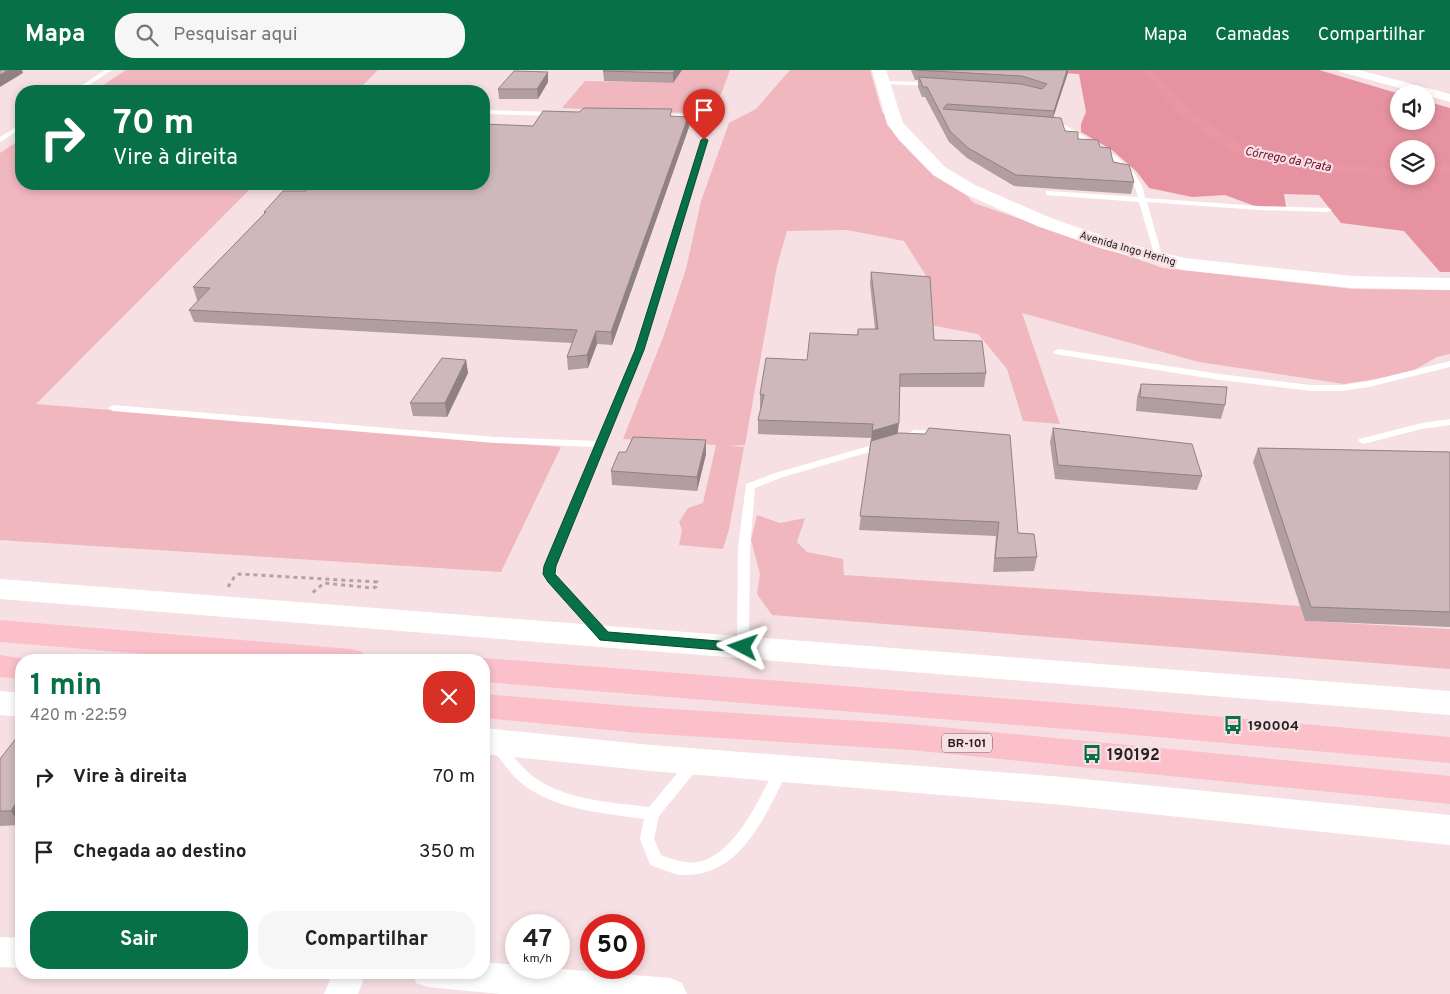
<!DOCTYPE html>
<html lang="pt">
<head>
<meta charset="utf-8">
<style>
  :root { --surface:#fff; --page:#f6f6f6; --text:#222; --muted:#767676; --accent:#087047 }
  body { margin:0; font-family:Overpass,sans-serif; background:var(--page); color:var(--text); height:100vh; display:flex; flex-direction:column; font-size:19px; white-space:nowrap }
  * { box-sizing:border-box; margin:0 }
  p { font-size:16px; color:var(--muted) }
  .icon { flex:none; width:28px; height:28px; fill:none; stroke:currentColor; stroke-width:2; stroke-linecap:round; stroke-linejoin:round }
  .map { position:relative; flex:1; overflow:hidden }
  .drawer { position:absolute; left:15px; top:584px; width:475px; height:325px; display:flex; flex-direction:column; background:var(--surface); border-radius:20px; box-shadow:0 2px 8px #0003 }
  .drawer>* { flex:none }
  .guide { position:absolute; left:15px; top:15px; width:475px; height:105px; border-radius:20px; box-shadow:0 2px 8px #0003; background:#087047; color:#fff; overflow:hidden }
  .tools { position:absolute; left:1390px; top:15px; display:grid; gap:10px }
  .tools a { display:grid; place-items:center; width:45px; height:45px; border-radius:50%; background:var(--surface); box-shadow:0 2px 8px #0003; font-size:25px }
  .speed { position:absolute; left:505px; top:844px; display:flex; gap:10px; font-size:25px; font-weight:700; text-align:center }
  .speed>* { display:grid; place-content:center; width:65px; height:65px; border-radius:50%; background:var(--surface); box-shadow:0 2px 8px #0003; line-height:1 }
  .speed small { font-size:12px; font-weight:400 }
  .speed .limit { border:8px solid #d22; background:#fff; color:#111 }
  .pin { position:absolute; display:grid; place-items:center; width:42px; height:42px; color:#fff; margin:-51px -21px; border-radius:50% 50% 50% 0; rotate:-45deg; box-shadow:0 0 5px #0007 }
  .pin .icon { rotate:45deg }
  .me { position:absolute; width:55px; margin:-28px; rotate:274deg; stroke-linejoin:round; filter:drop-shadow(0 0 4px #0008) }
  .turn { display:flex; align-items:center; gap:18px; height:105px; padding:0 15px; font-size:22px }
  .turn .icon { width:65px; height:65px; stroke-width:2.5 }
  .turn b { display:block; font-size:35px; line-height:42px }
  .round { display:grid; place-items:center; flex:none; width:52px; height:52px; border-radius:20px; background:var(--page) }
  .overview { display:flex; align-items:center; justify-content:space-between; height:85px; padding:0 15px }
  h1 { font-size:30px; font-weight:700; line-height:38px; color:var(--accent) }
  .primary-button { display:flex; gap:10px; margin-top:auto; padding:10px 15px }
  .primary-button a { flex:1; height:58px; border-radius:20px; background:var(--accent); color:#fff; font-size:20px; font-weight:700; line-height:58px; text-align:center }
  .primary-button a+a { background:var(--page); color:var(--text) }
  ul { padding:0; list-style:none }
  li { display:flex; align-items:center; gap:15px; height:75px; padding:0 15px }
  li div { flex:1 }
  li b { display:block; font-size:19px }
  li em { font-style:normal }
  header { display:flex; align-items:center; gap:30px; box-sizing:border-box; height:70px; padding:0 25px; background:var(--accent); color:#fff }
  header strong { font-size:24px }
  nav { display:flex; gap:28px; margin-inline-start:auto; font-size:18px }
  .search { width:350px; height:45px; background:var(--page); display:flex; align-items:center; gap:12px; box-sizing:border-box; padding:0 18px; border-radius:20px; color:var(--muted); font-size:19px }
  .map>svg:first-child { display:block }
  .green { fill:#f0b7bf }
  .forest { fill:#e692a0; fill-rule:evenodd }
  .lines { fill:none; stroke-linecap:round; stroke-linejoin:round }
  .canal { fill:#ea95a3; fill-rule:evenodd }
  .path { stroke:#b4a3a5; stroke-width:3; stroke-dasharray:4 4; stroke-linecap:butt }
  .service { fill:#fff; fill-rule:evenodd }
  .minor { fill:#fff; fill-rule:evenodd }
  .secondary { fill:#fff; fill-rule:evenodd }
  .trunk { fill:#fbc0ca; fill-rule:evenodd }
  .wall { fill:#b19ea1 }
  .shaded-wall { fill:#908183 }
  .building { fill:#ceb8bb; stroke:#908183 }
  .route { fill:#087047; stroke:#05492e }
  .labels { text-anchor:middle; stroke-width:4.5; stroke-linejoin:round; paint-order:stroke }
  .far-street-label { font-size:11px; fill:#292122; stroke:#f6e0e3 }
  .far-water-label { font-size:12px; font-style:italic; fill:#6e072b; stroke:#f6e0e3 }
  .shield { fill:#f6e0e3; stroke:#665a5c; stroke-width:1 }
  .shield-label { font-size:12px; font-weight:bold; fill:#292122 }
  .poi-label { font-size:14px; font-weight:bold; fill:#292122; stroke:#f6e0e3; text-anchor:start }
  .near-poi-label { font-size:16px; font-weight:bold; fill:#292122; stroke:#f6e0e3; text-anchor:start }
</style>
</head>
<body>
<header>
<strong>Mapa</strong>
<div class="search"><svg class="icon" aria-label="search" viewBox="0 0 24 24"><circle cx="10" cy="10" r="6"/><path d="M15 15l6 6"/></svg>Pesquisar aqui</div>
<nav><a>Mapa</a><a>Camadas</a><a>Compartilhar</a></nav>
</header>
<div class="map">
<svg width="1450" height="924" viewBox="0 0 1450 924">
  <rect width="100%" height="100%" fill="#f6e0e3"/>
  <!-- green -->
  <g class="green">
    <path d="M126,0H378L357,21H94Z"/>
    <path d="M682,0H730L722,22L709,40L686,43L562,38L585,11L673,13Z"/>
    <path d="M790,0H870L882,42L974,133L1163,198L1353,219L1450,220V284L1437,287L1407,304L1344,314L1199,292L1022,243L1060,354L1023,351L1007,299L978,264L930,255L925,204L904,171L847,160L787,161L777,196L745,375L729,376L744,377L729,459L723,479L679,475L682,460L679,452L688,438L703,433L716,375L623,369L664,265L686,199L701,131L729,53L756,39Z"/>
    <path d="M21,69V114H255L36,334L561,377L501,502L0,470V83Z"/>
    <path d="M757,445L780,453L805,448L797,472L807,482L843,489L844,505L1300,536L1305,551L1450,559V599L772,545L757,524L760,504L751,470Z"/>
  </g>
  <!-- forest -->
  <path class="forest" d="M1045,0H1319L1400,24L1399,51H1426V31L1450,38V202H1440L1404,161L1341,153L1319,125L1284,124L1286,137L1260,138L1225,125L1192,127L1149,118L1137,102L1112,80L1081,62V54L1086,42L1079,4L1048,2ZM1399,79H1426V106H1399Z"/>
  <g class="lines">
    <!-- canal -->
    <g class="canal">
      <path d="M1141,0H1153L1191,40L1242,76L1308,91L1399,100V106H1405L1399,108L1308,99L1232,82L1181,46Z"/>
      <path d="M1450,95V103L1426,105V97Z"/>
    </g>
    <!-- path -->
    <path class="path" d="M228,517L235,506L239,504L377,512L376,517L372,518L324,513L311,524"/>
    <!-- service -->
    <g class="service">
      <path d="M105,0H112L80,21H73Z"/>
      <path d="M881,11L933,12L936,14L933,16L883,14L880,12Z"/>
      <path d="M484,40L557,42L560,44L557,46L484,44Z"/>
      <path d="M658,44C677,45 696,42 709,57L707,70L644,280L556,496L558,509L608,563L610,566L608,569H600L548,513L544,496L594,377L495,373L113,341L108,338L113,335L495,367L596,371L634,280L701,70L703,57C690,45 672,50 656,47L655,46Z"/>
      <path d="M1049,52L1067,56L1117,87L1135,104L1143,118L1145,128L1258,136L1328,138L1332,140L1328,142L1258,140L1147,132L1163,189L1156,191L1139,132L1046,125V121H1049L1138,127L1135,118L1128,105L1113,89L1063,59L1047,55L1046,54Z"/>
      <path d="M21,54V59L0,72V67Z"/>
      <path d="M1058,279L1220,304L1311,315H1342L1369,311L1450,291V297L1369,317L1342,321H1311L1220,310L1055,284L1053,282Z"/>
      <path d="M1450,349V355L1422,359L1363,374L1358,371L1359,369L1422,353Z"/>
      <path d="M914,360L940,361L945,364L940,367L916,366L898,375L893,372Z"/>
      <path d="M883,372L887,373L888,375L887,377L783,407L755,418L750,478L749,577L747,580H739L737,577L738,478L746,414L775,403Z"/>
      <path d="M497,669L502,670C510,681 518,694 529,703C560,730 609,732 649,737L689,689L694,687L699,689L701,693L699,697L659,746L654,769L661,785C674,790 688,795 702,791C738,780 760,726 777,695L782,693L787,695L789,699C766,743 742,808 682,805C672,804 660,798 650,795L640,769L644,749C603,743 552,740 519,711C509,702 500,689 492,678L490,674L492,670Z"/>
    </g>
    <!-- minor -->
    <g class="minor">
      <path d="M1339,0H1359L1450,24V32L1341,2Z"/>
      <path d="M0,867L21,868V898L0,897Z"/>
      <path d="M484,892L516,895V898H550L670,908L682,913L687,924H500L428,917L416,913L412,902H484Z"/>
      <path d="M333,902H366L358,924H324Z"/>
    </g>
    <!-- secondary -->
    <g class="secondary">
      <path d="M872,0H886L903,53L945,97L975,115L1051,148L1114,170L1184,188L1352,206L1450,208V220L1352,218L1183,200L1100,178L1037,156L963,123L933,105L899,70L887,54Z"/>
      <path d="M0,509L1450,621V645L0,529Z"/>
      <path d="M0,621L21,623V647L0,645Z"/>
      <path d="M484,658L651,675L1063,707L1450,745V775L1063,735L651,701L484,684Z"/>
    </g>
    <!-- trunk -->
    <g class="trunk">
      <path d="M0,550L351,579L362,582L367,590H217L0,572Z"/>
      <path d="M0,585L32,590H21V609L0,607Z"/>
      <path d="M484,588L1090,635L1450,667V693L1090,661L484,612V590H479Z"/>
      <path d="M484,624L640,637L910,654L1450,706V734L910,680L640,663L484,648Z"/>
    </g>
  </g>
  <!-- wall -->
  <g class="wall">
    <path d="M604,0H682L673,13L604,11L603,1Z"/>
    <path d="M911,0H1068L1053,48L1065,61L1078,69L1100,77L1113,92L1134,112L1131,124L1014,116L967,88L949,72L925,27H922L918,17V10H915Z"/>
    <path d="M548,2V12L538,29H499L498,19Z"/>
    <path d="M672,46L689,57L612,275L597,274L588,298L568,300L567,287L572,273L194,252L189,240L199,230H197L193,217L264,144V142L306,121L533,56Z"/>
    <path d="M871,202L934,270L986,303L984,317H900L898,364L1018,463L1037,487L1034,501L993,502L996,466L859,460L871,368L758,364V350L761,338H760V324L807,290L857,265L858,259H875L870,214Z"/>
    <path d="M466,290L468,303L447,347L413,346L410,333Z"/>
    <path d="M1141,314L1225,335L1221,349L1136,341L1137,327Z"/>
    <path d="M1053,358L1202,406L1197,420L1055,409L1050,372Z"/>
    <path d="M1258,378L1450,382V557L1305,551L1253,392Z"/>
    <path d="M706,384L697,421L612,415L611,401Z"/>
    <path d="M0,689L20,755L0,756Z"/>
  </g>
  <!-- shaded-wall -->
  <g class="shaded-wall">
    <path d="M8,0H22L23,3L0,17V5Z"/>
    <path d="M675,0H682L673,13V3Z"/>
    <path d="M1067,0H1068V3L1052,51L1054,41Z"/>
    <path d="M548,2V12L538,29L537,19Z"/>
    <path d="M688,47L689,57L612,275L611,262Z"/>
    <path d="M596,261L597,274L588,298L587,285Z"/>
    <path d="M466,290L468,303L447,347L445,333Z"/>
    <path d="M899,353L897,366L871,374L872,361Z"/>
    <path d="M706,370V384L697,421V407Z"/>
    <path d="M21,725V754L20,755L11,741Z"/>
  </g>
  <!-- building -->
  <g class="building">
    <path d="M0,0H8L0,5Z"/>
    <path d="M604,0H675L673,3L603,1Z"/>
    <path d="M916,0H1067L1054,41L947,34L943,39L1061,48L1065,61L1078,62V69L1098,70L1100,77L1110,78L1113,92L1129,95L1134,112L1016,105L968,78L950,61L927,17H923L919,7L1021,14L1042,19L1047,14L1022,6Z"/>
    <path d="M514,1L548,2L537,19H498Z"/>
    <path d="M145,18L204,21H140Z"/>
    <path d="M584,38L672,39L670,46L688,47L611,262L596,261L587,285L567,287L577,260L189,240L210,218L193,217L266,142H264L283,121H306L313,114H484V54L533,56L543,41L579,42Z"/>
    <path d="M871,202L930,207L934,270L982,271L986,303L900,304L899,353L872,361L873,354L758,350L764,325L760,324L766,288L807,290L810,263L858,265V259H878Z"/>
    <path d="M442,288L466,290L445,333H410Z"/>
    <path d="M1141,314L1227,317L1225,335L1140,327Z"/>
    <path d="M929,358L1010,365L1018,463L1034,464L1037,487L995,488L999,452L860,446L871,371L899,363L925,364Z"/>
    <path d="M1053,358L1192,374L1202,406L1058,395Z"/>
    <path d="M633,367L706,370L697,407L611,401L619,382H626Z"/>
    <path d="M1258,378L1450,382V542L1311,537Z"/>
    <path d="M21,662V725L11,741H0V689Z"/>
  </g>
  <!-- route -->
  <path class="route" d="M704,68L708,70L644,280L556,496L555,504L608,562L743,573L749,577L743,582L600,570L548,512L543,504L544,496L635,280L701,70Z"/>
  <!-- icons -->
  <defs>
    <g id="bus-bare" transform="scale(1.5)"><path d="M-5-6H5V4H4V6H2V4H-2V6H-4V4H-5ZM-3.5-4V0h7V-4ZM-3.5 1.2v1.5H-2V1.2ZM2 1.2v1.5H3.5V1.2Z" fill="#087047" stroke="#f6e0e3" stroke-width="2.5" paint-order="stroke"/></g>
  </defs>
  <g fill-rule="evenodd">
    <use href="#bus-bare" x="1233" y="655"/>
    <use href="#bus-bare" x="1092" y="684"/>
  </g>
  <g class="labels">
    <!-- far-street labels -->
    <g class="far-street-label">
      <text transform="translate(1128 178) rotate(16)" y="4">Avenida Ingo Hering</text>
    </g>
    <!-- far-water labels -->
    <g class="far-water-label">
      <text transform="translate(1288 89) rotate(11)" y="4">Córrego da Prata</text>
    </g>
    <!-- shield labels -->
    <rect class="shield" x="942" y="663.5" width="50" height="19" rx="4"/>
    <g class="shield-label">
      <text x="967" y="677">BR-101</text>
    </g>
    <!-- poi labels -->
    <g class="poi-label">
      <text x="1248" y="660">190004</text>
    </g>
    <!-- near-poi labels -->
    <g class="near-poi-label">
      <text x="1107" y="690">190192</text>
    </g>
  </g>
</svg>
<div class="tools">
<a><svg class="icon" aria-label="sound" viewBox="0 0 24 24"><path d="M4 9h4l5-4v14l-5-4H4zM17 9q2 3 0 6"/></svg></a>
<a><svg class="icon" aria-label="layers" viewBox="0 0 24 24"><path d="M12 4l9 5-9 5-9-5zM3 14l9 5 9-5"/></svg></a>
</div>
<div class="speed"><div>47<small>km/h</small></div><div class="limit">50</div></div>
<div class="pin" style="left:704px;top:70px;background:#d93025"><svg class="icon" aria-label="arrive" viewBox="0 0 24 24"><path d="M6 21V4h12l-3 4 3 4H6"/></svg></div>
<svg class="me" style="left:743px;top:577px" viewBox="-20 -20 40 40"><path d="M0-17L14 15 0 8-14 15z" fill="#087047" stroke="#fff" stroke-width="4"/></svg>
<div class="guide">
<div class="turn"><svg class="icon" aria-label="right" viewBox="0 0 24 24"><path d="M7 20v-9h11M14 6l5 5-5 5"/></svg><div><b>70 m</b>Vire à direita</div></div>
</div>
<section class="drawer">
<div class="overview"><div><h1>1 min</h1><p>420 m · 22:59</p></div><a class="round" style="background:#d93025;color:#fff"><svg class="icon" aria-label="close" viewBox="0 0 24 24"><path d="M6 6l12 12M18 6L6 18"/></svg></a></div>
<ul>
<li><svg class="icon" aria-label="right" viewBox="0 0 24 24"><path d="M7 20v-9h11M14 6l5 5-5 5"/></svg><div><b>Vire à direita</b></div><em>70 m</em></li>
<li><svg class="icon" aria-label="arrive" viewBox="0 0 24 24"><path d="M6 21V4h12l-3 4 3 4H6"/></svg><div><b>Chegada ao destino</b></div><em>350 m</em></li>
</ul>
<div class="primary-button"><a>Sair</a><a>Compartilhar</a></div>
</section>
</div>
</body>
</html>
